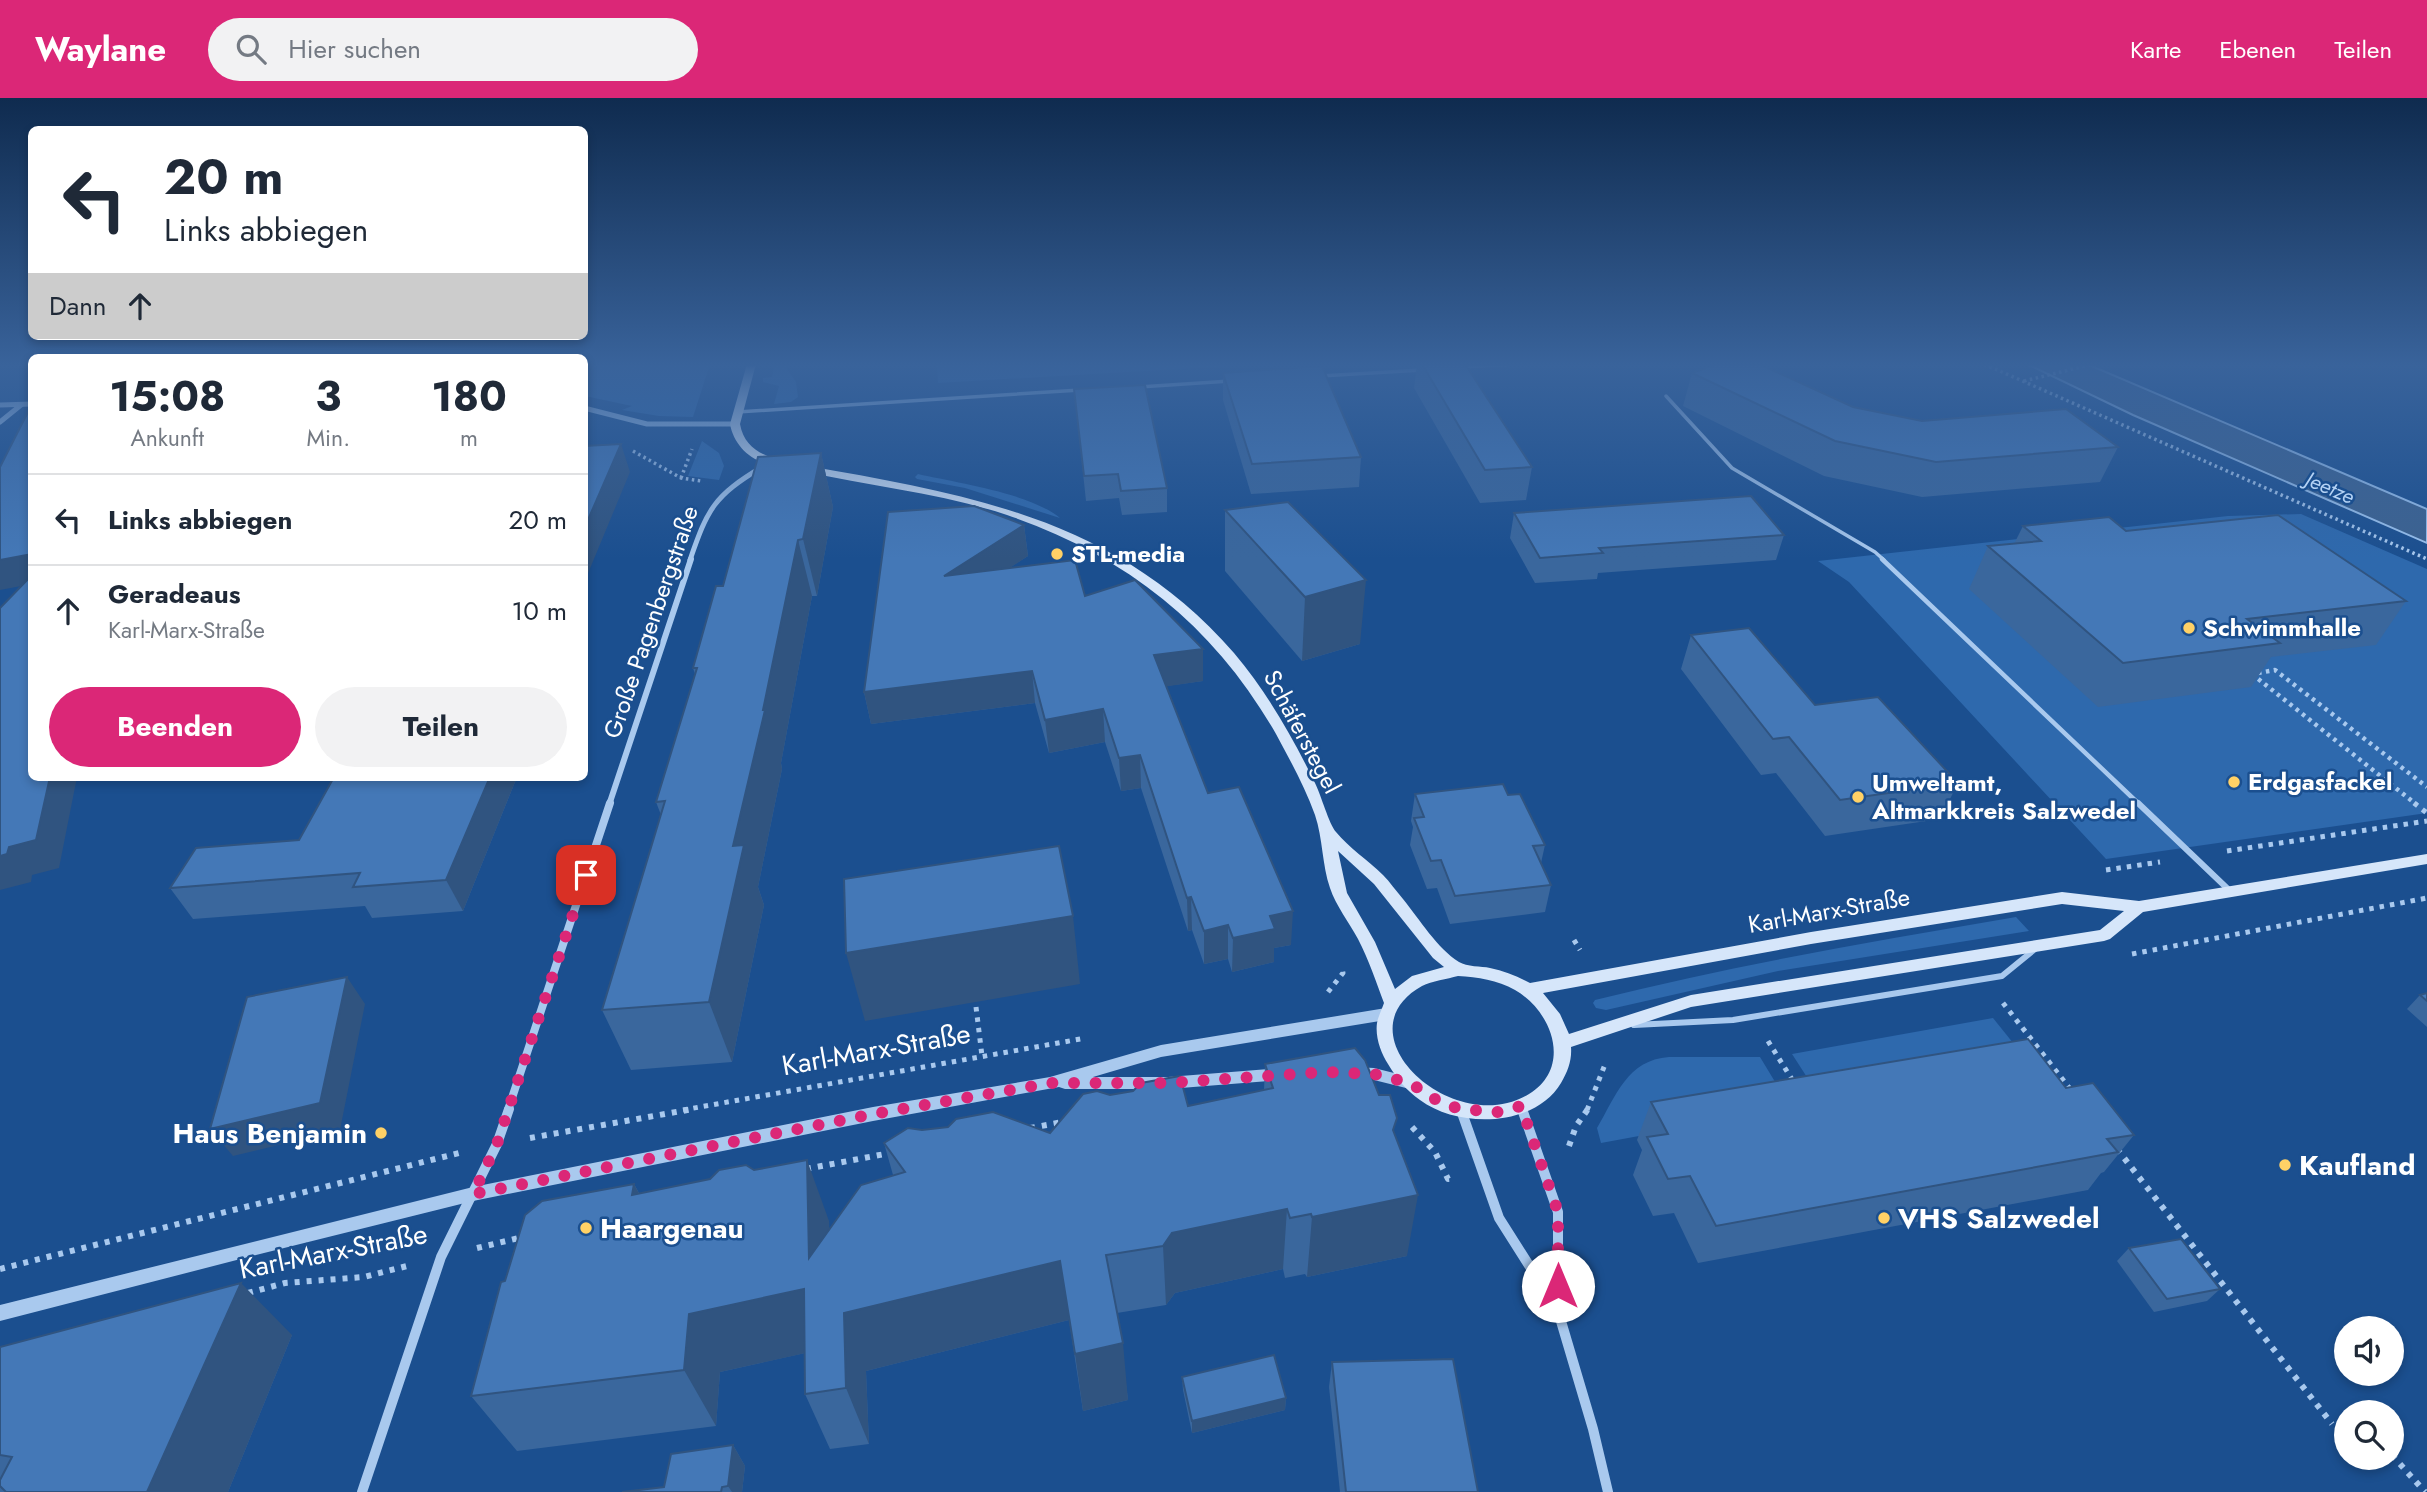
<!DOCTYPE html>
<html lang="de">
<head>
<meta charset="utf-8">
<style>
  :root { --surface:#fff; --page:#f2f2f3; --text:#1f2937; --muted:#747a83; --line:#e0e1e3; --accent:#db2777 }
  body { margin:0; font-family:Jost,sans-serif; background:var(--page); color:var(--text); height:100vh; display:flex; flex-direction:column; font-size:26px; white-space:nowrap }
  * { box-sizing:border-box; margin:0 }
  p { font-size:23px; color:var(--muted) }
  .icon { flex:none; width:38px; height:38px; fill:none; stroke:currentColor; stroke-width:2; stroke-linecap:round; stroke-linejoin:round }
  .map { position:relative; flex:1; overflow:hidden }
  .panel { position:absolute; left:28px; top:256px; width:560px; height:427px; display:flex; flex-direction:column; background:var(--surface); border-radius:10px; box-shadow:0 4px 10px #0003 }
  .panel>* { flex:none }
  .hud { position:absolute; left:28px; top:28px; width:560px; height:214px; border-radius:10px; box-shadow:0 4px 10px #0003; background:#fff; color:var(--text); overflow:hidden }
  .tools { position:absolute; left:2334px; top:1218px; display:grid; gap:14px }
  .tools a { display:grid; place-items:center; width:70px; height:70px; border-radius:50%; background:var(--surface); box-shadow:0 4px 10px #0003; font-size:35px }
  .pin { position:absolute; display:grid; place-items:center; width:60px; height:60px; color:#fff; margin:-30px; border-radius:14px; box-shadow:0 4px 10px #0006 }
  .me { position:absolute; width:77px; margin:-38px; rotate:0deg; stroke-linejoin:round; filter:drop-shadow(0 0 5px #0008) }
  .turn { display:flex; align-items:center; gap:24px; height:147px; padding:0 21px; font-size:32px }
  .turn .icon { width:91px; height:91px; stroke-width:2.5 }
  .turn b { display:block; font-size:49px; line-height:60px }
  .then { display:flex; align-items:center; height:66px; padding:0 21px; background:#0003; gap:14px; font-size:26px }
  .eta { display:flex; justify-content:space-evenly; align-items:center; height:119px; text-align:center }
  .eta b { font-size:42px; font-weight:700; line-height:49px }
  .action { display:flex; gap:14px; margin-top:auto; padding:14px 21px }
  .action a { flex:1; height:80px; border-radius:42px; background:var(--accent); color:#fff; font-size:28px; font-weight:700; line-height:80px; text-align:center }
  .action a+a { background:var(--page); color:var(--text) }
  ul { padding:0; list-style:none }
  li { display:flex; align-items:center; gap:21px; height:91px; padding:0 21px; border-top:2px solid var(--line) }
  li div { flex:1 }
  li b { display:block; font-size:26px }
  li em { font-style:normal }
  header { display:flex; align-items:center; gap:42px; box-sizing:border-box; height:98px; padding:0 35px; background:var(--accent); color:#fff }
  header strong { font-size:33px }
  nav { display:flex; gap:38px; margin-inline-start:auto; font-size:24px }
  .search { width:490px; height:63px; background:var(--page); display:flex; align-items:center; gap:18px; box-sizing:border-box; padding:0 24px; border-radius:38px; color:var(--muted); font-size:26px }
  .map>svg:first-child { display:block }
  .green { fill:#2e69ad }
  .water { fill:#3c6290; stroke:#9cc4f0; stroke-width:2 }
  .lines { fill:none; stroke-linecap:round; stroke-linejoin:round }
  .path-far3 { stroke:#a9c9ee; stroke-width:3.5; stroke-dasharray:2.5 3.5; stroke-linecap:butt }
  .path-far2 { stroke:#a9c9ee; stroke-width:4.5; stroke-dasharray:3.5 4.5; stroke-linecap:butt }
  .path-far1 { stroke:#a9c9ee; stroke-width:5; stroke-dasharray:4.5 6; stroke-linecap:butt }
  .path { stroke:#a9c9ee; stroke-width:6; stroke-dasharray:5 7; stroke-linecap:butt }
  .service-far2 { stroke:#a9c9ee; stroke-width:3.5 }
  .service-far1 { stroke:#a9c9ee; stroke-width:4.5 }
  .service { stroke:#a9c9ee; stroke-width:6 }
  .minor-far3 { stroke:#a9c9ee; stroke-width:5 }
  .minor-far2 { stroke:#a9c9ee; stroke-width:6 }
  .minor-far1 { stroke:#a9c9ee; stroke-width:8 }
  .minor { stroke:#a9c9ee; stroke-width:10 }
  .tertiary { fill:#a9c9ee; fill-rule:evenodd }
  .secondary { fill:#d6e6fa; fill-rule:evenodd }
  .wall { fill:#3a679d }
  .shaded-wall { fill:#305480 }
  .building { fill:#4478b7; stroke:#305480; stroke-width:2 }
  .route { stroke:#db2777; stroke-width:12; stroke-dasharray:0 21.6 }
  .poi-dot { fill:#ffd166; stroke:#1b4f8f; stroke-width:2.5 }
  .labels { text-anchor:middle; stroke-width:5; stroke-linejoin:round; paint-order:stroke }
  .far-water-label { font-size:21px; font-style:italic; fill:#b5d3f5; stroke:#1b4f8f }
  .poi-label { font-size:24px; font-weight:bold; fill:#fff; stroke:#1b4f8f; text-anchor:start }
  .street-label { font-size:24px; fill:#fff; stroke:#1b4f8f }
  .near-street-label { font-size:28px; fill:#fff; stroke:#1b4f8f }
  .near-poi-label { font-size:28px; font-weight:bold; fill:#fff; stroke:#1b4f8f; text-anchor:start }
</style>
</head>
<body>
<header>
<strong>Waylane</strong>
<div class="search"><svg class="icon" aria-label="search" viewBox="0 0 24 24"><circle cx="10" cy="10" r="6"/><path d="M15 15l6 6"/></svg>Hier suchen</div>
<nav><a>Karte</a><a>Ebenen</a><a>Teilen</a></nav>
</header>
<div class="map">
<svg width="2427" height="1394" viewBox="0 0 2427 1394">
  <rect width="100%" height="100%" fill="#1b4f8f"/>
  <!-- green -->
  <g class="green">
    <path d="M585,266H710L693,319L659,318L622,312L632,308L585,298Z"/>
    <path d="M775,266H788L787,271L796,284L798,299L791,304L774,306L779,288L763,284V280L772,279Z"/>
    <path d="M937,266H1266L938,285Z"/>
    <path d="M702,343L719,355L724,368L719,382L688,378Z"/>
    <path d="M918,376C957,385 1030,395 1060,420L965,390L917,381L915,379Z"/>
    <path d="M2301,416L2427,471V715L2106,761L1849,484L1818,463L2228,418Z"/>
    <path d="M2016,819L2029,833L1778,873L1606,912L1596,910L1593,905L1595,902C1734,867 1875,843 2016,819Z"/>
    <path d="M1993,920L2071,1017L1823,1004L1792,956Z"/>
    <path d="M1669,959H1760L1791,1010L1601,1045L1597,1030C1616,998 1627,962 1669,959Z"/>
  </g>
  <!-- water -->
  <path class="water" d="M2027,266H2087L2427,411V445L2133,317Z"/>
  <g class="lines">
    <!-- path-far3 -->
    <g class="path-far3">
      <path d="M1984,266L2427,461"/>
      <path d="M2024,283L2093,266"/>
      <path d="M633,353L681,380L701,383"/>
      <path d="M681,380L692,351"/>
    </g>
    <!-- path-far2 -->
    <g class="path-far2">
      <path d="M2258,575L2275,572L2427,689"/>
      <path d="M2252,576L2417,707"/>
    </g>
    <!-- path-far1 -->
    <g class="path-far1">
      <path d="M2414,705L2427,715"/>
      <path d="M2227,753L2427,723"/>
      <path d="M2106,772L2160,764"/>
      <path d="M1574,842L1580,852"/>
      <path d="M2132,856L2427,800"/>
      <path d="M1328,894L1343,875L1342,870"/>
      <path d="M2003,905L2071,992"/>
      <path d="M976,909L982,958"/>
      <path d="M1768,943L1793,983"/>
      <path d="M683,1012L1086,940"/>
      <path d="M1587,1012L1606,964"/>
    </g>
    <!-- path -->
    <g class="path">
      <path d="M1412,1029L1435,1054L1448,1081L1456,1080"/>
      <path d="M1030,1030L1063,1024"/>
      <path d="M530,1040L693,1011"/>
      <path d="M1569,1048L1576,1028L1588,1011"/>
      <path d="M2117,1051L2332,1326"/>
      <path d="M806,1071L890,1055"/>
      <path d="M477,1150L523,1139"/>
      <path d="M0,1171L459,1055"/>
      <path d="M248,1195L285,1185L364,1179L407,1168"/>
      <path d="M2352,1311L2355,1314"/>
      <path d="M2392,1357L2425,1394"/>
    </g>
    <!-- service-far2 -->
    <g class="service-far2">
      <path d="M1460,269L1516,266"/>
      <path d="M1320,278L1422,272"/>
      <path d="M1139,289L1230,283"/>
      <path d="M1666,298L1732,370L1875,454L1884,462"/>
      <path d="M737,314L1080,292"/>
    </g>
    <!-- service-far1 -->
    <path class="service-far1" d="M1882,461L2140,707"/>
    <!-- service -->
    <g class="service">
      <path d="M2138,705L2230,793"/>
      <path d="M1634,927L1733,922L2002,878L2035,851"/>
    </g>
    <!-- minor-far3 -->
    <g class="minor-far3">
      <path d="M0,307L32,306"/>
      <path d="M584,310L647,326H735"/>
      <path d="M0,324L21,307"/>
      <path d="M690,462C708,410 714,398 762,369"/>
    </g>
    <!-- minor-far2 -->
    <path class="minor-far2" d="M609,707L691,461"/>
    <!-- minor-far1 -->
    <g class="minor-far1">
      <path d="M1521,1008L1523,1012"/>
      <path d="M508,1012L610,705"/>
    </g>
    <!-- minor -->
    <g class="minor">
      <path d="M1522,1011L1558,1114V1213"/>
      <path d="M1461,1012L1499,1120L1558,1213L1593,1331L1608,1394"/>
      <path d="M362,1394L441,1159L497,1046L509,1011"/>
    </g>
    <!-- tertiary -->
    <g class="tertiary">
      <path d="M1386,910L1391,912L1393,916L1391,920L1386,922L1161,959L1093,979H1168L1281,970L1286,972L1289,976L1286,980L1281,982L1168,991H1065L1059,989L873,1023L473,1103L264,1155L0,1223V1207L473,1089L873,1009L1050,979L1161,947Z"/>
      <path d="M1355,969L1374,970L1410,979L1415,981L1418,985L1415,989L1410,991L1374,982L1350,979L1347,975L1350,971Z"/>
    </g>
    <!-- secondary -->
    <g class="secondary">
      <path d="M747,266H756L740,326C744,348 759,356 779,362V366C755,368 734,349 730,326Z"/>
      <path d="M808,368C973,397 1118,422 1234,555C1267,594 1293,640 1315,685C1321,697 1329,726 1336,734C1349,750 1368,762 1383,777C1390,784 1396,793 1403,801C1420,822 1437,850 1459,864C1467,869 1481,868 1490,870C1504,873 1517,878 1530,885L1811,834L2062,794L2139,803L2427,756V766L2143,814L2110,841L2104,843L1691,909L1571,949C1572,962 1568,973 1561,985C1535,1029 1459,1031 1420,1002C1406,992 1397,981 1388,966C1381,955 1375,939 1377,925C1378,919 1382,911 1384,905C1376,884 1369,862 1358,841C1349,824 1336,808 1330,790C1322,767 1323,741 1315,717C1305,689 1290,662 1276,636C1214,527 1125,457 1007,417C941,395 872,389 804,373V369ZM1338,753L1374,786L1433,860L1444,869L1412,878L1395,891L1375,844L1347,795ZM2062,806L2124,813L2100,832L1691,897L1569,936L1560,916L1543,895L1811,846ZM1458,878C1478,879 1497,882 1515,892C1552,913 1573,969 1529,996C1453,1042 1338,935 1422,888C1432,883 1447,881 1458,878Z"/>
    </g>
  </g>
  <!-- wall -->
  <g class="wall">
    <path d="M1417,266H1465L1532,369L1526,402L1480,405L1414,290Z"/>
    <path d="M1223,275L1361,359L1359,389L1251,396L1223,302Z"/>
    <path d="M1692,275L1922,323L2118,349L2100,384L1922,399L1824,378L1683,308Z"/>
    <path d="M1074,291L1167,390V414L1122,417L1119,400L1086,403Z"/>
    <path d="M821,355L833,409L817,498H812L781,665L782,671L758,789L764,807L732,964L631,972L602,912L661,717L656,704L695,576L693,570L723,488Z"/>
    <path d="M1225,412L1360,546L1302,563L1225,473Z"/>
    <path d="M1514,415L1784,437L1776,462L1598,475L1597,481L1535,485L1510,440Z"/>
    <path d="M1024,427L1028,458L1009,470L1085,498L1203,551V583L1166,588L1208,695L1291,847L1274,850V864L1232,874L1228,861L1204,866L1192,832L1188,833L1141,690L1121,693L1105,644L1049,655L1035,605L871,626L864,594Z"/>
    <path d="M2023,428L2126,433L2406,503L2376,547L2271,559L2251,589L2098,609L1969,491L1988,448L2014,446Z"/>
    <path d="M1691,537L1815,607L1958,685L1940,721L1825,738L1776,675L1761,677L1681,571Z"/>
    <path d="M334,679H517L463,813L372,820L365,808L193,821L170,790L299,742Z"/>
    <path d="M1415,696L1508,697L1545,747L1541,765L1551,787L1545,814L1450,826L1437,790L1427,791L1410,747L1413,729L1411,723Z"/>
    <path d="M2427,895V929L2407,911L2420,897Z"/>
    <path d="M1265,966L1395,1037L1407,1158L1307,1179L1305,1176L1285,1180L1283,1171L1175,1195L1166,1207L1117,1215L1128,1302L1083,1313L1069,1222L866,1273L869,1346L830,1351L805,1296V1255L720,1274L716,1328L517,1353L471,1298L505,1183L634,1086L639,1095L829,1123V1132L893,1077L884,1045L922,1032L1050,1035L1110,997L1188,1008L1264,992Z"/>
    <path d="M2066,990L2134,1037L2104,1074L2101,1075L2088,1092L1698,1165L1674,1115L1653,1118L1633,1077L1642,1052L1637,1042L1651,1004Z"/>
    <path d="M2129,1150L2220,1191L2207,1203L2154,1214L2117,1163Z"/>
    <path d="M292,1237L228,1394H0V1249Z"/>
    <path d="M1332,1264L1478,1394H1340L1329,1289Z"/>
    <path d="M1182,1279L1286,1300L1285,1312L1192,1335L1183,1292Z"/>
    <path d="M733,1347L745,1368L742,1394H622L664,1389Z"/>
  </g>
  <!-- shaded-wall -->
  <g class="shaded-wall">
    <path d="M621,346L630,374L584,485V431Z"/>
    <path d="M821,355L833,409L817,498L803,441Z"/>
    <path d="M1024,427L1028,458L949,510L944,478Z"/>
    <path d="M798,442L812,498L781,665L782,671L758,789L764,807L732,964L709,904L733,748Z"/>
    <path d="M32,456V486L0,492V462Z"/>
    <path d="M1366,482L1360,546L1302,563L1305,499Z"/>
    <path d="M1203,551V583L1156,590L1154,557Z"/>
    <path d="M1032,573L1035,605L871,626L864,594Z"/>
    <path d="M1103,611L1105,644L1049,655L1045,622Z"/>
    <path d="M1140,657L1141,690L1121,693L1119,660Z"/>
    <path d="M50,679H77L59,770L32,777L31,784L0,792V758L9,749Z"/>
    <path d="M490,679H517L463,813L446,782Z"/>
    <path d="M1191,799L1192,832L1188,833L1187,800Z"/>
    <path d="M1293,813L1291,847L1274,850V864L1232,874L1233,840L1270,818Z"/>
    <path d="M1073,818L1080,886L865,923L846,855Z"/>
    <path d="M1228,827V861L1204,866V833Z"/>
    <path d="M347,879L365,906L340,1032L233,1058L210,1031Z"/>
    <path d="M807,1062L829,1123L833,1219L809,1160Z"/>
    <path d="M634,1086L666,1147L632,1097Z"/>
    <path d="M1418,1097L1407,1158L1307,1179L1312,1119Z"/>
    <path d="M1287,1111L1283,1171L1175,1195L1166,1207L1163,1148L1172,1135Z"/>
    <path d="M1060,1163L1069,1222L866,1273L869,1346L846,1290L844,1215Z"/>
    <path d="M241,1185L292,1237L228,1394H147Z"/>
    <path d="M804,1191L828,1250L720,1274L716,1328L684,1272L689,1216Z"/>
    <path d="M1123,1245L1128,1302L1083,1313L1075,1256Z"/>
    <path d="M1286,1300L1285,1312L1192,1335V1323Z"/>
    <path d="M733,1347L745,1368L742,1394H732L728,1388Z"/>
  </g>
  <!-- building -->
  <g class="building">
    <path d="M1422,266H1465L1532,369L1485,372Z"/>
    <path d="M1716,266H1759L1853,309L1922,323L2066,311L2118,349L1936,364L1835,343L1692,275Z"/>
    <path d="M1322,268L1361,359L1252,366L1223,275Z"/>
    <path d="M1145,287L1167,390L1121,393L1118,376L1084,378L1074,291Z"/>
    <path d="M31,308L32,456L0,462V369Z"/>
    <path d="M621,346L584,431V348Z"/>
    <path d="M821,355L803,441L798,442L763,612H765L733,748L744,747L709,904L602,912L665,703L656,704L697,570H693L716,488H723L758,359Z"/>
    <path d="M1751,398L1784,437L1599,450L1603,455L1540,460L1514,415Z"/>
    <path d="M1288,404L1366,482L1305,499L1225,412Z"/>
    <path d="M974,408L1024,427L944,478L1075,462L1085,498L1135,482L1203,551L1154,557L1208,695L1239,689L1293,813L1270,818L1275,831L1233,840L1228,827L1204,833L1191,799L1187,800L1140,657L1119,660L1103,611L1045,622L1032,573L864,594L888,414Z"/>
    <path d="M2278,417L2406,503L2247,521L2280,545L2123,565L1988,448L2041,443L2023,428L2109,419L2126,433Z"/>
    <path d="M32,477V679H50L36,742L9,749L7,756L0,758V510Z"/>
    <path d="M1749,530L1815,607L1878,599L1958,685L1840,702L1789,639L1773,641L1691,537Z"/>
    <path d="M334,679H490L446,782L353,789L360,775L170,790L196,750L299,742Z"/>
    <path d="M1503,686L1508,697L1520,696L1545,747L1533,748L1551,787L1455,798L1441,762L1431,763L1414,720L1424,719L1415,696Z"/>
    <path d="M1059,748L1073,818L846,855L844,781Z"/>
    <path d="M347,879L320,1005L210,1031L247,899Z"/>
    <path d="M2427,895V903L2420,897Z"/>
    <path d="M2028,941L2066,990L2093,985L2134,1037L2107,1041L2118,1054L1716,1128L1690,1078L1668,1081L1647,1039L1668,1036L1651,1004Z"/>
    <path d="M1355,950L1365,962L1379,997H1390L1397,1020L1393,1032L1418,1097L1312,1119L1311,1116L1290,1120L1287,1111L1172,1135L1163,1148L1106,1157L1123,1245L1075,1256L1060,1163L844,1215L846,1290L805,1296L804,1191L689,1216L684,1272L471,1298L501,1184L505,1183L525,1117L542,1103L634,1086L632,1097L710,1081L719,1072L746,1067L754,1072L807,1062L809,1160L861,1087L905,1074L884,1045L908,1030L922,1032L948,1029L956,1021L993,1014L1050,1035L1083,996L1097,993L1110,997L1133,993L1141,985L1180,978L1188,1008L1273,990L1265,966Z"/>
    <path d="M2181,1141L2220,1191L2167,1201L2129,1150Z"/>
    <path d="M241,1185L147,1394H6L0,1388V1382L12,1359L0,1357V1249Z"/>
    <path d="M1274,1257L1286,1300L1192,1323L1182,1279Z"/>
    <path d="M1453,1261L1478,1394H1346L1332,1264Z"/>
    <path d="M733,1347L728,1388L722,1389L721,1394H622L664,1389L671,1356Z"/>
  </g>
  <!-- sky -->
  <linearGradient id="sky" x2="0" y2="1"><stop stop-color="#0f2b4f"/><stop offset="0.58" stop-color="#39639b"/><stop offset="1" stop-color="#39639b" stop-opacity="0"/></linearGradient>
  <rect width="2427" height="461" fill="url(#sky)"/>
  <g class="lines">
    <!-- route -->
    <path class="route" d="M586,777L497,1046L473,1096L873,1016L1051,985H1168L1324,974L1374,976L1410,985L1441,1005L1460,1011L1499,1014L1521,1008L1558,1114V1188"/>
  </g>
  <!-- markers -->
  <g class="poi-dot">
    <circle cx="1057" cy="456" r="7"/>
    <circle cx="2189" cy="530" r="7"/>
    <circle cx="2234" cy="684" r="7"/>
    <circle cx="1858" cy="699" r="7"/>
    <circle cx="381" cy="1035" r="7"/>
    <circle cx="2285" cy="1067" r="7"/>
    <circle cx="1884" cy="1120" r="7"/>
    <circle cx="586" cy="1130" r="7"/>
  </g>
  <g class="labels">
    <!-- far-water labels -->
    <g class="far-water-label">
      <text transform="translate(2330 390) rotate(23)" y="7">Jeetze</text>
    </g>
    <!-- poi labels -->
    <g class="poi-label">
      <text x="1071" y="464">STL-media</text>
      <text x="2203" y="538">Schwimmhalle</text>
      <text x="2248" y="692">Erdgasfackel</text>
      <text x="1872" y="693">Umweltamt,<tspan x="1872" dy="28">Altmarkkreis Salzwedel</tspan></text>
    </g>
    <!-- street labels -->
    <g class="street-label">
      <text transform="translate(651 524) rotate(-71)" y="8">Große Pagenbergstraße</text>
      <text transform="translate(1302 634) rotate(62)" y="8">Schäferstegel</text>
      <text transform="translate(1829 813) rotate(-10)" y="8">Karl-Marx-Straße</text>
    </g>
    <!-- near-street labels -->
    <g class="near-street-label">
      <text transform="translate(876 951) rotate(-10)" y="10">Karl-Marx-Straße</text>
      <text transform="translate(333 1153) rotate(-11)" y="10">Karl-Marx-Straße</text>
    </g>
    <!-- near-poi labels -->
    <g class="near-poi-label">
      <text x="367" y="1045" text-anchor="end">Haus Benjamin</text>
      <text x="2299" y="1077">Kaufland</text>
      <text x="1898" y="1130">VHS Salzwedel</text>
      <text x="600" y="1140">Haargenau</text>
    </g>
  </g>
</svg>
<div class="tools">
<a><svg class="icon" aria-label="sound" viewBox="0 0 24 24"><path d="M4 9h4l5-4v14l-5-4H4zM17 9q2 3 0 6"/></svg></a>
<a><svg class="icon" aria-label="search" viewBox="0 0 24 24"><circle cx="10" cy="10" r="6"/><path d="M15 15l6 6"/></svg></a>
</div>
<div class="pin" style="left:586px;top:777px;background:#d93025"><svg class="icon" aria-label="arrive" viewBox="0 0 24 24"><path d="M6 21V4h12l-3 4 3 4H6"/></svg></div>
<svg class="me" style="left:1558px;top:1188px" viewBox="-20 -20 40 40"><circle r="19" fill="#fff"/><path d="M0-13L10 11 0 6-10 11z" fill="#db2777"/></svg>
<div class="hud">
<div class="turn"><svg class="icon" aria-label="left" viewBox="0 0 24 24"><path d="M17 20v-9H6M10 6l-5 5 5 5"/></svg><div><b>20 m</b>Links abbiegen</div></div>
<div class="then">Dann<svg class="icon" aria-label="ahead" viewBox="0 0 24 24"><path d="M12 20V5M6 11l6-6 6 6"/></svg></div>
</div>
<section class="panel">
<div class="eta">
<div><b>15:08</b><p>Ankunft</p></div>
<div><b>3</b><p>Min.</p></div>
<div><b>180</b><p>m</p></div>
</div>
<ul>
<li><svg class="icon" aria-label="left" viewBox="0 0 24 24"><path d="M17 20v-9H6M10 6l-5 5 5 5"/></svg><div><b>Links abbiegen</b></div><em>20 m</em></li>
<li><svg class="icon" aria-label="ahead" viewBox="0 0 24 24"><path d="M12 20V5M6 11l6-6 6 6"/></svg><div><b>Geradeaus</b><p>Karl-Marx-Straße</p></div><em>10 m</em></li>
</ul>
<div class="action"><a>Beenden</a><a>Teilen</a></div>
</section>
</div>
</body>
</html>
